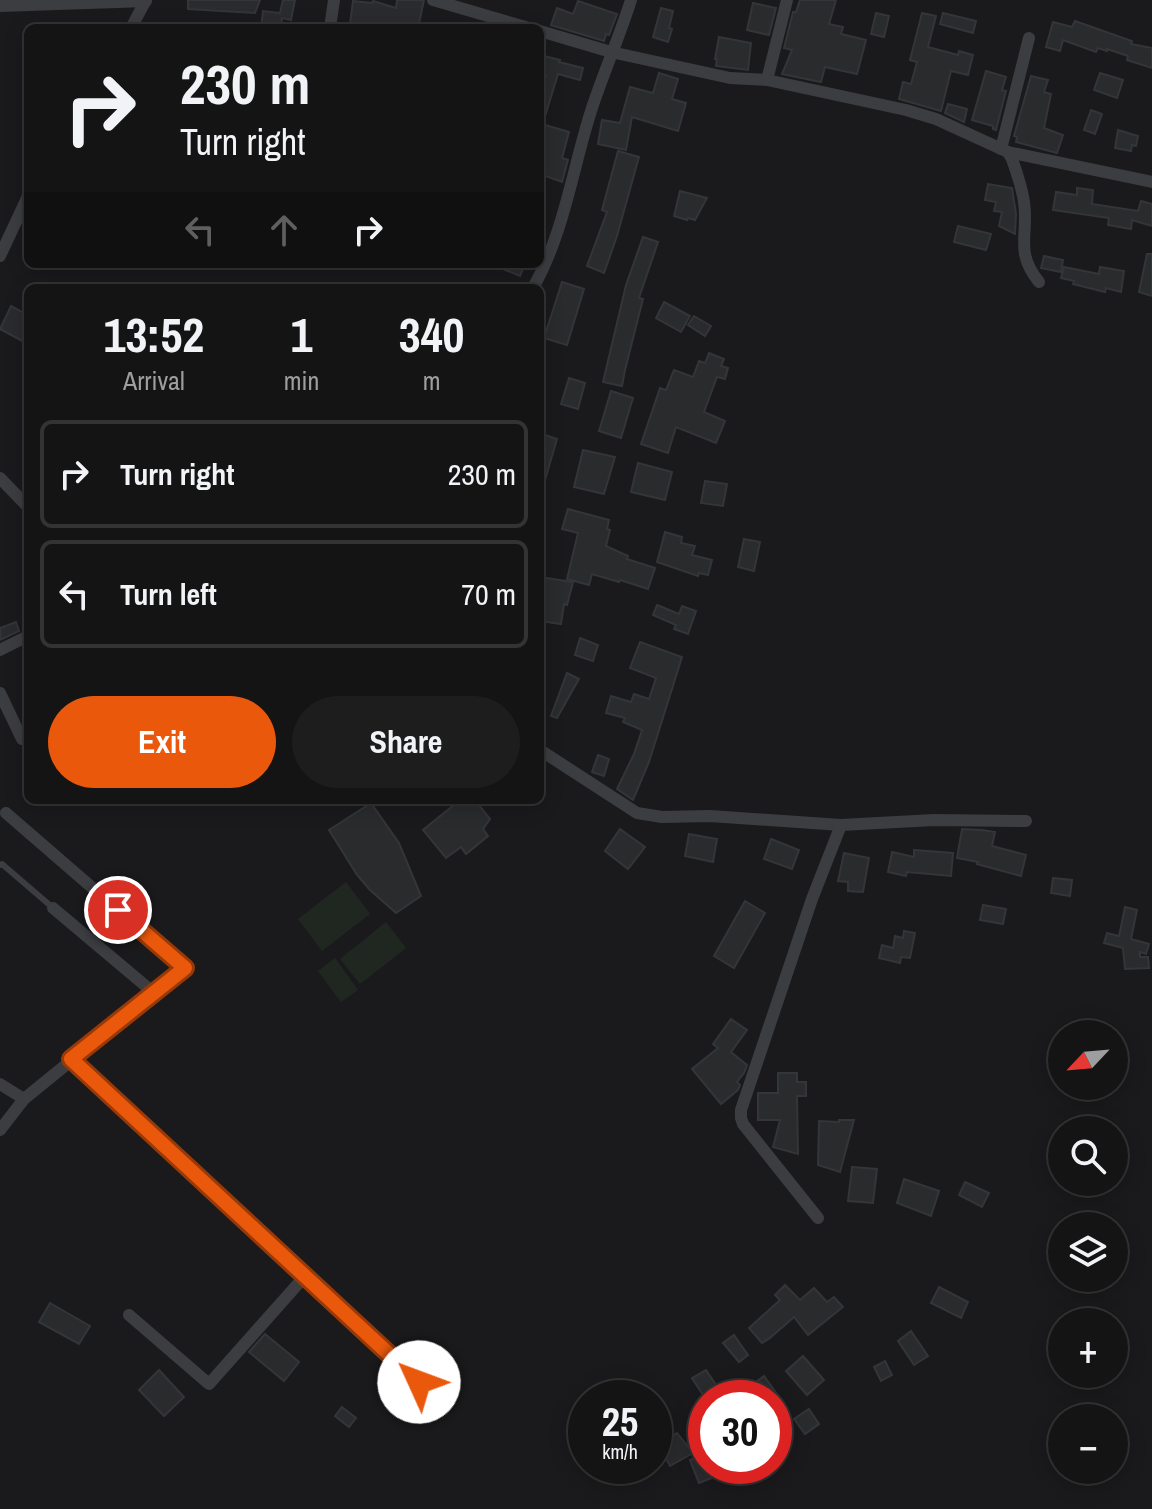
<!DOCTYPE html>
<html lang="en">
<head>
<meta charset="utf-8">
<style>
  :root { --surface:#141415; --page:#1d1d1e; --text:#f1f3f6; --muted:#9d9ea0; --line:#333334; --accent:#ea580c }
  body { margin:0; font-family:"Archivo Narrow",sans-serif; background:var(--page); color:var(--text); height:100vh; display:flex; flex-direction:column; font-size:30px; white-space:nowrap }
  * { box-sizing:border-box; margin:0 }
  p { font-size:26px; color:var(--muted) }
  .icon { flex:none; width:44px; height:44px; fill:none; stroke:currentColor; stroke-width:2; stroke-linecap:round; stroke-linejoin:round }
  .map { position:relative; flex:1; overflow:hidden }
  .drawer { position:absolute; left:24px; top:284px; width:520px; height:520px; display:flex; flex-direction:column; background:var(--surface); border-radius:12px; box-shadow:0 4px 20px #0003,0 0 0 2px var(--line) }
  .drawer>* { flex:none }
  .hud { position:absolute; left:24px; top:24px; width:520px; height:244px; border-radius:12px; box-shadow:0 4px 20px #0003,0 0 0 2px var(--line); background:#141415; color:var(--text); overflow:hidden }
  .needle { width:52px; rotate:244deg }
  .buttons { position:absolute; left:1048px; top:1020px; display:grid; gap:16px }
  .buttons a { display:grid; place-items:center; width:80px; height:80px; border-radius:50%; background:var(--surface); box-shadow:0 4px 20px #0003,0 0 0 2px var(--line); font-size:40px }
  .speed { position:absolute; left:568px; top:1380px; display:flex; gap:16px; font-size:40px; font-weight:700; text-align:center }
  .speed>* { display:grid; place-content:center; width:104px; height:104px; border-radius:50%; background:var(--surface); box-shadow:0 4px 20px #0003,0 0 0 2px var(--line); line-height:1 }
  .speed small { font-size:20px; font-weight:400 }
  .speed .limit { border:12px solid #d22; background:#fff; color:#111 }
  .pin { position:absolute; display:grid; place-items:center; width:68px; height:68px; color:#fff; margin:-34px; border:4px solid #fff; border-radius:50%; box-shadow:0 2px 8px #0007 }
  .me { position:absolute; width:88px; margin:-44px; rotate:313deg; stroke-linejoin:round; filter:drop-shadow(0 0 6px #0008) }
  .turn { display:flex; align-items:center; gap:28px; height:168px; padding:0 24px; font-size:36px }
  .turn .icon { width:104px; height:104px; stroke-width:2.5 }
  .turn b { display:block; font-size:56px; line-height:68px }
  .lanes { display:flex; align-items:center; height:76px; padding:0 24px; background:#0003; justify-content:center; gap:40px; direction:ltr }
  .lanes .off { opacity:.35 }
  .eta { display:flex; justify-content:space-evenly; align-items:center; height:136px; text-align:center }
  .eta b { font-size:48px; font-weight:800; line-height:56px }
  .button { display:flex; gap:16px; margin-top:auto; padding:16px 24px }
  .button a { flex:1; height:92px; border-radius:48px; background:var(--accent); color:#fff; font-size:32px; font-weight:800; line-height:92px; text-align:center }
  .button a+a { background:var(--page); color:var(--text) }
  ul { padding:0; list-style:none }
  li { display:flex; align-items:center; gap:24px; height:108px; margin:0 16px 12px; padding:0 8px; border:4px solid var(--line); border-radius:12px }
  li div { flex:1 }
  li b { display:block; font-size:30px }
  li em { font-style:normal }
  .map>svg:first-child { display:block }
  .green { fill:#202721 }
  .building { fill:#2a2b2d; stroke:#343538; stroke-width:2 }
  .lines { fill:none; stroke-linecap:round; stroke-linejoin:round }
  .service { stroke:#3c3d41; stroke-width:6 }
  .minor { stroke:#3c3d41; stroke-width:12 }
  .route-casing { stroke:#983908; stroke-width:20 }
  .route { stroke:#ea580c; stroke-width:14 }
</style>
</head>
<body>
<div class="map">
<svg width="1152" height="1509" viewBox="0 0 1152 1509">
  <rect width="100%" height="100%" fill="#1a1a1c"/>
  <!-- green -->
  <g class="green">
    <path d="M346,882L370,914L322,951L298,919Z"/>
    <path d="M386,922L406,948L360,984L340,959Z"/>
    <path d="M335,958L358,990L341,1002L318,971Z"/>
  </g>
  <!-- building -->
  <g class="building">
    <path d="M188,0H260L255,13L188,9Z"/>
    <path d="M283,0H295L291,20L282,18L281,28H261L263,11L280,13Z"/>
    <path d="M397,0H424L418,28H404L392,25L391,28H383L350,24L353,1L372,3L373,1L396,8Z"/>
    <path d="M800,0H836L829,24L843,27L841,34L866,40L857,74L825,67L821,82L782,74L792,50L784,48L793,12H796Z"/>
    <path d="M578,1L617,14L609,35L606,34L604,41L551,25L557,8L573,14Z"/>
    <path d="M753,3L776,8L769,35L747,30Z"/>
    <path d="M661,8L673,11L669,28L672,29L668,42L653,37Z"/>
    <path d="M876,13L889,16L884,37L871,34Z"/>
    <path d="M922,13L936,16L928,47L958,55L959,51L973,55L968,75L951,71L941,111L899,99L903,82L911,84L917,62L910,60Z"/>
    <path d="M943,13L976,21L973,33L940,24Z"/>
    <path d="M1075,21L1132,41L1131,44L1152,48V68L1127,60L1128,56L1107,49V51L1098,48L1096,52L1063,40L1060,51L1046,47L1053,22L1072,27Z"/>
    <path d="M719,37L751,43L748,70L716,66L717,59H715Z"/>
    <path d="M540,55L560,60L559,62L583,68L580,80L558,74L543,123H540V95L546,76L540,75Z"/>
    <path d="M986,71L1006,77L1002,90L1006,91L996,130L993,129V126L972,120Z"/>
    <path d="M659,73L678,79L672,99L686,103L678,131L632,117L626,150L598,144L602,120L620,123L630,87L653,93Z"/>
    <path d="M1100,73L1123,80L1117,98L1094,90Z"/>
    <path d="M1031,76L1048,80L1044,92L1051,94L1044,128L1063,135L1057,153L1016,142L1017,137L1014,136Z"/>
    <path d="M948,104L967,109L964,122L945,113Z"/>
    <path d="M1091,110L1102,114L1095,134L1084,130Z"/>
    <path d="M545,125L569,132L562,158L568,160L562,182L540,174V145Z"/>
    <path d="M1118,130L1138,136L1136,146L1132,145L1131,151L1115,148Z"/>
    <path d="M618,151L639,157L617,236L604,273L587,266L607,212L602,210Z"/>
    <path d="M988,184L1012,188L1016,214L1015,234L999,226L1002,212L994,211L996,202L985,200Z"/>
    <path d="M1077,188L1093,190L1092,204L1138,211L1141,201L1152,204V226L1132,220L1131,229L1108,225L1109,218L1053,210L1056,192L1077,195Z"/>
    <path d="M680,191L707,198L695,220L688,218L687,220L674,216Z"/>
    <path d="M958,226L991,234L986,250L954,242Z"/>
    <path d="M643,237L658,242L639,298L643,299L625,370L622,386L603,382L626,285Z"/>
    <path d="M1147,254H1152V296L1139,292Z"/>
    <path d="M1044,256L1063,260L1061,272L1041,268Z"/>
    <path d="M491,264H525L520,276Z"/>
    <path d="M1064,267L1099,274L1100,267L1124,271L1121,292L1106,288L1105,292L1073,284L1074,281L1061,278Z"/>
    <path d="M562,282L584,289L567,345L544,338Z"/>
    <path d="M664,302L690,316L681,332L656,318Z"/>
    <path d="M11,306L28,315V344L0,329Z"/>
    <path d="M694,316L711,326L705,336L688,325Z"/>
    <path d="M709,353L724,359L721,366L728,368L725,379L717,377L704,412L725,421L716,443L676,427L668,453L641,444L660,388L666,390L674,370L693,377L699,361L705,363Z"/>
    <path d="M569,378L585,383L578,409L561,404Z"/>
    <path d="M611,391L633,398L621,438L599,431Z"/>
    <path d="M542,434L557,439L543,487L540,486V441Z"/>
    <path d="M583,450L615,457L604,494L574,487Z"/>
    <path d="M638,463L672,472L665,500L631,492Z"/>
    <path d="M705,481L727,484L723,506L701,503Z"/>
    <path d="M568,509L609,520L607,529L610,530L606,546L628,556L627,559L655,568L648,589L620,580L619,582L592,574L589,585L567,579L578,533L562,529Z"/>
    <path d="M665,532L682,537L681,543L695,546L692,555L712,560L708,575L699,573L698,576L657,562Z"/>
    <path d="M744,539L760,542L754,571L738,567Z"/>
    <path d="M540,577L573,582L567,605L564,604L561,624L540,621Z"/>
    <path d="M657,605L679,614L682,606L696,611L688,634L674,629L676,625L653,615Z"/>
    <path d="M16,622L19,631L0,640V628Z"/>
    <path d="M580,638L598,645L593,661L575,655Z"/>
    <path d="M640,642L682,657L649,762L633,800L617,789L634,754L642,730L623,722L625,718L606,713L611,696L631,702L634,694L649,699L656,678L630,668Z"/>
    <path d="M567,673L579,679L557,718L551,716Z"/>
    <path d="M598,755L609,759L604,776L592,772Z"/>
    <path d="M460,800H475L490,819L483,829L488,836L466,854L461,847L446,858L423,830Z"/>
    <path d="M371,803L399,843L421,896L396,913L370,890L357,875L329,830Z"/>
    <path d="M620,829L645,847L628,869L605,851Z"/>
    <path d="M962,829L982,830L995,832L992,846L1026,855L1021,876L977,864L978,862L957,858Z"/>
    <path d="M689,834L717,839L713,862L685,856Z"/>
    <path d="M771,839L799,850L792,869L764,859Z"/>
    <path d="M914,850L953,853L951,876L907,872L906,876L888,872L892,852L914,857Z"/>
    <path d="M844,853L869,858L863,892L848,891V882L838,881Z"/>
    <path d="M1053,878L1072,880L1070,896L1051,893Z"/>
    <path d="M745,901L765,913L734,968L714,956Z"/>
    <path d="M983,905L1006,909L1003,924L980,920Z"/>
    <path d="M1125,907L1137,910L1131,939L1149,944L1146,954L1140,952V957H1148L1149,968L1125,969L1123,948L1104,943L1107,933L1119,936Z"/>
    <path d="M904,931L915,933L910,958L901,957L900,963L879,958L882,945L893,948L895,936L903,938Z"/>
    <path d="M731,1019L747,1030L731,1052L747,1065L744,1073L737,1082L740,1085L738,1090L721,1104L692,1069L718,1048L713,1044Z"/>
    <path d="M778,1073H797V1082H806V1096H797L798,1154L773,1147L780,1120H758V1093H778Z"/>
    <path d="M839,1120H854L840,1172L818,1165L819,1121L839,1122Z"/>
    <path d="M852,1167L877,1169L873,1203L848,1201Z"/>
    <path d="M904,1179L939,1191L931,1216L897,1203Z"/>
    <path d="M965,1182L989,1193L982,1207L959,1195Z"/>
    <path d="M785,1285L800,1300L814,1288L827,1302L834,1297L843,1307L808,1335L794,1317L770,1338L762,1343L749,1328L780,1300L775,1295Z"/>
    <path d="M939,1287L968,1302L961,1318L931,1303Z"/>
    <path d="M50,1303L90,1326L79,1344L39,1322Z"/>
    <path d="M911,1331L928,1356L914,1365L898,1341Z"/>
    <path d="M265,1334L299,1362L284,1381L249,1352Z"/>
    <path d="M734,1335L748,1355L739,1362L723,1343Z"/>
    <path d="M803,1356L824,1380L807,1395L786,1371Z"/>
    <path d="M885,1361L892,1375L881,1381L874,1367Z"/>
    <path d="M159,1370L184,1397L164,1416L139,1390Z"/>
    <path d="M706,1370L720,1391L719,1393L723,1398H705L692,1378Z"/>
    <path d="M764,1376L777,1394L770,1398H751L745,1390Z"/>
    <path d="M342,1407L356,1418L349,1427L335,1416Z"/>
    <path d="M809,1409L819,1424L805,1434L794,1419Z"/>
    <path d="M677,1433L693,1453L670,1466L658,1444Z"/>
    <path d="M706,1454V1466L740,1467L699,1483L690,1460Z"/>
  </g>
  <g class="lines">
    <!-- service -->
    <path class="service" d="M0,865L2,864L52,907"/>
    <!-- minor -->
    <g class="minor">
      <path d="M433,0L529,28"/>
      <path d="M0,6L146,1"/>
      <path d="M131,28L146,0"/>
      <path d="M330,28L334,0"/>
      <path d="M540,31L611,52L730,78L767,80L906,110L936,119L1008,152L1152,182"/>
      <path d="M767,80L787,0"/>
      <path d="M1001,149L1029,38"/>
      <path d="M1008,152L1012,159C1017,173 1022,188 1024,202C1029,235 1014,251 1039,282"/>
      <path d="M0,256L28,196"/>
      <path d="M533,288C564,233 572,171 591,111C603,74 619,38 631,0"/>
      <path d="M0,478L28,507"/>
      <path d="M0,650L28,636"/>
      <path d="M0,693L22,739"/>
      <path d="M540,750L637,813L662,817L710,816L841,825L934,820L1026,821"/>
      <path d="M53,908L154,993"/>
      <path d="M71,1059L419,1382"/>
      <path d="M0,1084L24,1099"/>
      <path d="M0,1130L24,1099L185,968L6,813"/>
      <path d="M818,1218L743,1124L741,1118V1110L812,899L841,825"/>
      <path d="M129,1315L209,1384L305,1276"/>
    </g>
  </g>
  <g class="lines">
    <!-- route casing -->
    <g class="route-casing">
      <path id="route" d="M118,910L185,968L71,1059L419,1382"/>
    </g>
    <!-- route -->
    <use href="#route" class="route"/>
  </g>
</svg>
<div class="buttons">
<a><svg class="needle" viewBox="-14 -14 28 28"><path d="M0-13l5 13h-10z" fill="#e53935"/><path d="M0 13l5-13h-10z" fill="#9d9ea0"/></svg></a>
<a><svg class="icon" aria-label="search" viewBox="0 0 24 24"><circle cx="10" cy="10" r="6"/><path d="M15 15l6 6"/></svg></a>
<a><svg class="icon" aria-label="layers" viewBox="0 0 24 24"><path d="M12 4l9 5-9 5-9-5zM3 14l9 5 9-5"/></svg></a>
<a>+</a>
<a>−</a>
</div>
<div class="speed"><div>25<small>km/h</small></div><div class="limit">30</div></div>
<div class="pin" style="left:118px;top:910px;background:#d93025"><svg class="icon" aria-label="arrive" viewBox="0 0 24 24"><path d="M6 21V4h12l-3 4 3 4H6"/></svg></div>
<svg class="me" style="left:419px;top:1382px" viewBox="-20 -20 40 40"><circle r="19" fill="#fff"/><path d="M0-13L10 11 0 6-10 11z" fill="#ea580c"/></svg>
<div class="hud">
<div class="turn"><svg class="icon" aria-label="right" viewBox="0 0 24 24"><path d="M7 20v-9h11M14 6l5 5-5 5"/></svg><div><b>230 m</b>Turn right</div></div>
<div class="lanes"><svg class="icon off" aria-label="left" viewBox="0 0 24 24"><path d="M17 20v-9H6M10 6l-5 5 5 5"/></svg><svg class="icon off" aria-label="ahead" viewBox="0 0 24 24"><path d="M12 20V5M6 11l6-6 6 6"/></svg><svg class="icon" aria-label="right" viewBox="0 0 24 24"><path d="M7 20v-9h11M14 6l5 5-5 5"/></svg></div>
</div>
<section class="drawer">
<div class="eta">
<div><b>13:52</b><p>Arrival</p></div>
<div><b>1</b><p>min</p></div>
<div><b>340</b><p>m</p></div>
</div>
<ul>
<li><svg class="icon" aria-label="right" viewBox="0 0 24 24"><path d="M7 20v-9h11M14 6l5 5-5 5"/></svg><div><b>Turn right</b></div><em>230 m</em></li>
<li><svg class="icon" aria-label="left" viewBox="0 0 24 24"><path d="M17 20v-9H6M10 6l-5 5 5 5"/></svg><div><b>Turn left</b></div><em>70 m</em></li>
</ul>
<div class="button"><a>Exit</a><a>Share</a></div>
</section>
</div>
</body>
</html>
